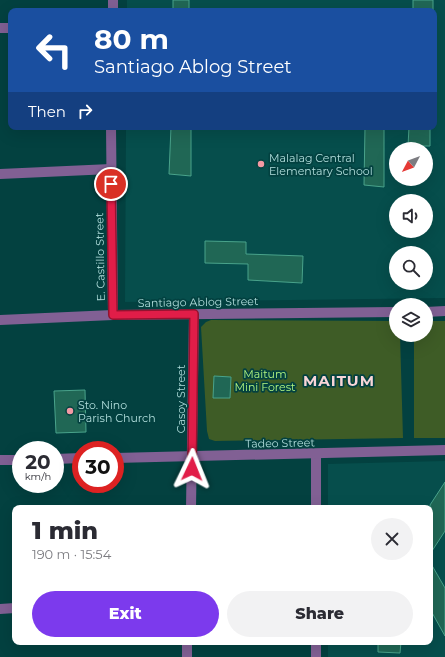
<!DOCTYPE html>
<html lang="en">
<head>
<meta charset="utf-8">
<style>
  :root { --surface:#fff; --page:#f2f2f3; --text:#2b2b33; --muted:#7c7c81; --accent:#7c3aed }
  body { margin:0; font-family:Montserrat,sans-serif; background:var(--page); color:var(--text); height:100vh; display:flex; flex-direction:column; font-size:15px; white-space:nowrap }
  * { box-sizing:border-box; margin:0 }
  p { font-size:13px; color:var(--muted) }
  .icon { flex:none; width:22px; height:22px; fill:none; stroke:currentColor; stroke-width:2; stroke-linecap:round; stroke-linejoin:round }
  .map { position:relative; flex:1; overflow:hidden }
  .panel { position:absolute; left:12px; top:505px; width:421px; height:140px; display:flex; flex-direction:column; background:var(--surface); border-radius:8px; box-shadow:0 4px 16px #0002 }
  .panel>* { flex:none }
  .hud { position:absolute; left:8px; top:8px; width:429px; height:122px; border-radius:8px; box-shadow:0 4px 16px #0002; background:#1a4fa0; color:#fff; overflow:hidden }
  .needle { width:26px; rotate:229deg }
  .controls { position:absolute; left:389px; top:142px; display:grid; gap:8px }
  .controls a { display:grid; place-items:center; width:44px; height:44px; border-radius:50%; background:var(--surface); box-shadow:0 4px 16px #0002; font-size:20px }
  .speed { position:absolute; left:12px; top:441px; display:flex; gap:8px; font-size:20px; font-weight:700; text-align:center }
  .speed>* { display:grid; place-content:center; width:52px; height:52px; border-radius:50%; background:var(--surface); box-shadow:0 4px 16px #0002; line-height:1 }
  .speed small { font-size:10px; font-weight:400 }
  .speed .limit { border:6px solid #d22; background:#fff; color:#111 }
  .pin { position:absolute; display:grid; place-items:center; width:34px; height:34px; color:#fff; margin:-17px; border:2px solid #fff; border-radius:50%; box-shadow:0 1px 4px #0007 }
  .me { position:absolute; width:44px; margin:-22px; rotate:2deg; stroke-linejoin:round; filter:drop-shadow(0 0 3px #0008) }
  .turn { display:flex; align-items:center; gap:14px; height:84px; padding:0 20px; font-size:18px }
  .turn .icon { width:52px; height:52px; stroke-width:2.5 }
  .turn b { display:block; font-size:28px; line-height:34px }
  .then { display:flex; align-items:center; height:38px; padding:0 20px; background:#0003; gap:8px; font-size:15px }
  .round { display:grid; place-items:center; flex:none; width:42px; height:42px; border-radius:21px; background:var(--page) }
  .headline { display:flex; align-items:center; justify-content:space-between; height:68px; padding:0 20px }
  h1 { font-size:24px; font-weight:800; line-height:30px }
  .primary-button { display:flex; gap:8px; margin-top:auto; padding:8px 20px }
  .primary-button a { flex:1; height:46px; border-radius:24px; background:var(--accent); color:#fff; font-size:16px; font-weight:800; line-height:46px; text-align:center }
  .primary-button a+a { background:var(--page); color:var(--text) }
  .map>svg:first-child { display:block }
  .built { fill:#064e4c; fill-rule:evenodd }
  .green { fill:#3e5c26 }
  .building { fill:#206755; stroke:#49a38b }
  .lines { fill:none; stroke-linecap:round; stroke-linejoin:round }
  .minor { stroke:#816094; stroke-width:10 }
  .route-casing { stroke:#92132f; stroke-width:10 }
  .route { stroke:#e11d48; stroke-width:7 }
  .poi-dot { fill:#f49aa4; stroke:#034140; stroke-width:1.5 }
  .labels { text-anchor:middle; stroke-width:3.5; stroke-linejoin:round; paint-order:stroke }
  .poi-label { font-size:11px; fill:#b1dedc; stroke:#034140; text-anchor:start }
  .street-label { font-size:11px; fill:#b1dedc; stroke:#034140 }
  .park-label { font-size:11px; fill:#b2f47f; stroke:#034140 }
  .district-label { font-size:15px; font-weight:bold; letter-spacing:1px; fill:#f8d5d7; stroke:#034140 }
</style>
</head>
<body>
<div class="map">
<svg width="445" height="657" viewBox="0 0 445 657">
  <rect width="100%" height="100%" fill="#034140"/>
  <!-- built -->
  <g class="built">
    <path d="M127,0H445V298L125,302L126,127H434V11H127ZM396,149H426V179H396ZM396,201H426V231H396ZM396,253H426V283H396Z"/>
    <path d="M445,461V657H328V642H430V508H328V464Z"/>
  </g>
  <!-- green -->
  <g class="green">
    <path d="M211,320L396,321V335H400L403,438L215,441L209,439L207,431L201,327L206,322Z"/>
    <path d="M426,321H445V438H414V335H426Z"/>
  </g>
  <!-- building -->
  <g class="building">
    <rect x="173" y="0" width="16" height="11"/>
    <rect x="413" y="0" width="20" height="11"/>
    <path d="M171,127H191V176L169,174Z"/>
    <path d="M365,127H384V187L364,185Z"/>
    <path d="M409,127H430V146H408Z"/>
    <path d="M205,241L246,242V254L303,256L302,283L248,280V264L205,263Z"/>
    <path d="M214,376L231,377L230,398H213Z"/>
    <path d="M85,390L86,432L56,433L54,391Z"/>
    <path d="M445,482V531L430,554V505Z"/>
    <path d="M430,562L445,588V636L430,609Z"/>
    <path d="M378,642H401L400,653L378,652Z"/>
  </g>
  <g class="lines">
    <!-- minor -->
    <g class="minor">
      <path d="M113,11V0"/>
      <path d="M0,28H11"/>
      <path d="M111,127L113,315"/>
      <path d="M0,174L111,169"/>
      <path d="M426,312L445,311"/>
      <path d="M0,320L113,315L396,312"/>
      <path d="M316,454V508"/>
      <path d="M115,458L445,450"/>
      <path d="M55,459L81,458"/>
      <path d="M0,460H21"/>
      <path d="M191,508L194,314"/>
      <path d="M0,609L15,608"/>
      <path d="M316,642V657"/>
      <path d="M187,657V642"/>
    </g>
  </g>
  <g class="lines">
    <!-- route casing -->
    <g class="route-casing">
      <path id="route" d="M111,184L113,315L194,314L192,469"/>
    </g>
    <!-- route -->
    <use href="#route" class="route"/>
  </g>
  <!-- markers -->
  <g class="poi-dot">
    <circle cx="261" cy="164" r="4"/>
    <circle cx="70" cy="411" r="4"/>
  </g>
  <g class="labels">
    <!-- poi labels -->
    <g class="poi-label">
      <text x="269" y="162">Malalag Central<tspan x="269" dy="13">Elementary School</tspan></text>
      <text x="78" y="409">Sto. Nino<tspan x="78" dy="13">Parish Church</tspan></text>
    </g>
    <!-- street labels -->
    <g class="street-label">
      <text transform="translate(100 257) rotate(-91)" y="4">E. Castillo Street</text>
      <text transform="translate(198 302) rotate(-1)" y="4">Santiago Ablog Street</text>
      <text transform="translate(181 399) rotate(-90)" y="4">Casoy Street</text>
      <text transform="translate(280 443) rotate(-1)" y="4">Tadeo Street</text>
    </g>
    <!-- park labels -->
    <g class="park-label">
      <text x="265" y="378">Maitum<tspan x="265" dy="13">Mini Forest</tspan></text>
    </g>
    <!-- district labels -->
    <g class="district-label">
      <text x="339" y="386">MAITUM</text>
    </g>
  </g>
</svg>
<div class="controls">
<a><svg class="needle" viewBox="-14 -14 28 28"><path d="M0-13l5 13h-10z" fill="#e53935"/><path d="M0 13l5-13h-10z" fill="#7c7c81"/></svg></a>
<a><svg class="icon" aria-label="sound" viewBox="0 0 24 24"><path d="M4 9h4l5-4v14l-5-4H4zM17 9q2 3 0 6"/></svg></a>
<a><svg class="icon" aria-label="search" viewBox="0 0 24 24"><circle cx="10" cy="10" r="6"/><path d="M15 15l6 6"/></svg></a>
<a><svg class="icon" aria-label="layers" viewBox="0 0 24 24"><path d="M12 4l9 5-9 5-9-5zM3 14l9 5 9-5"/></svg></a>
</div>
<div class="speed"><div>20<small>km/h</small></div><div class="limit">30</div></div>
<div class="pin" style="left:111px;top:184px;background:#d93025"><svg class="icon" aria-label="arrive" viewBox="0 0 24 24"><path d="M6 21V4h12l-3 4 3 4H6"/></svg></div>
<svg class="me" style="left:192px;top:469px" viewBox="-20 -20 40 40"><path d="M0-17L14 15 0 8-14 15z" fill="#e11d48" stroke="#fff" stroke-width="4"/></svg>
<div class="hud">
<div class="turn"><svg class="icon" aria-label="left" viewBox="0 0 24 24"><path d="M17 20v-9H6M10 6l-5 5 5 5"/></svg><div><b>80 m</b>Santiago Ablog Street</div></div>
<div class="then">Then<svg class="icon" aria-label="right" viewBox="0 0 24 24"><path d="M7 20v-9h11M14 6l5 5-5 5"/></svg></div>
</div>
<section class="panel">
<div class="headline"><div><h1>1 min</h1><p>190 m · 15:54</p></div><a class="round"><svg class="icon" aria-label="close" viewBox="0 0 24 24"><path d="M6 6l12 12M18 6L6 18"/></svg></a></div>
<div class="primary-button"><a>Exit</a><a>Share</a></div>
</section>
</div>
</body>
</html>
